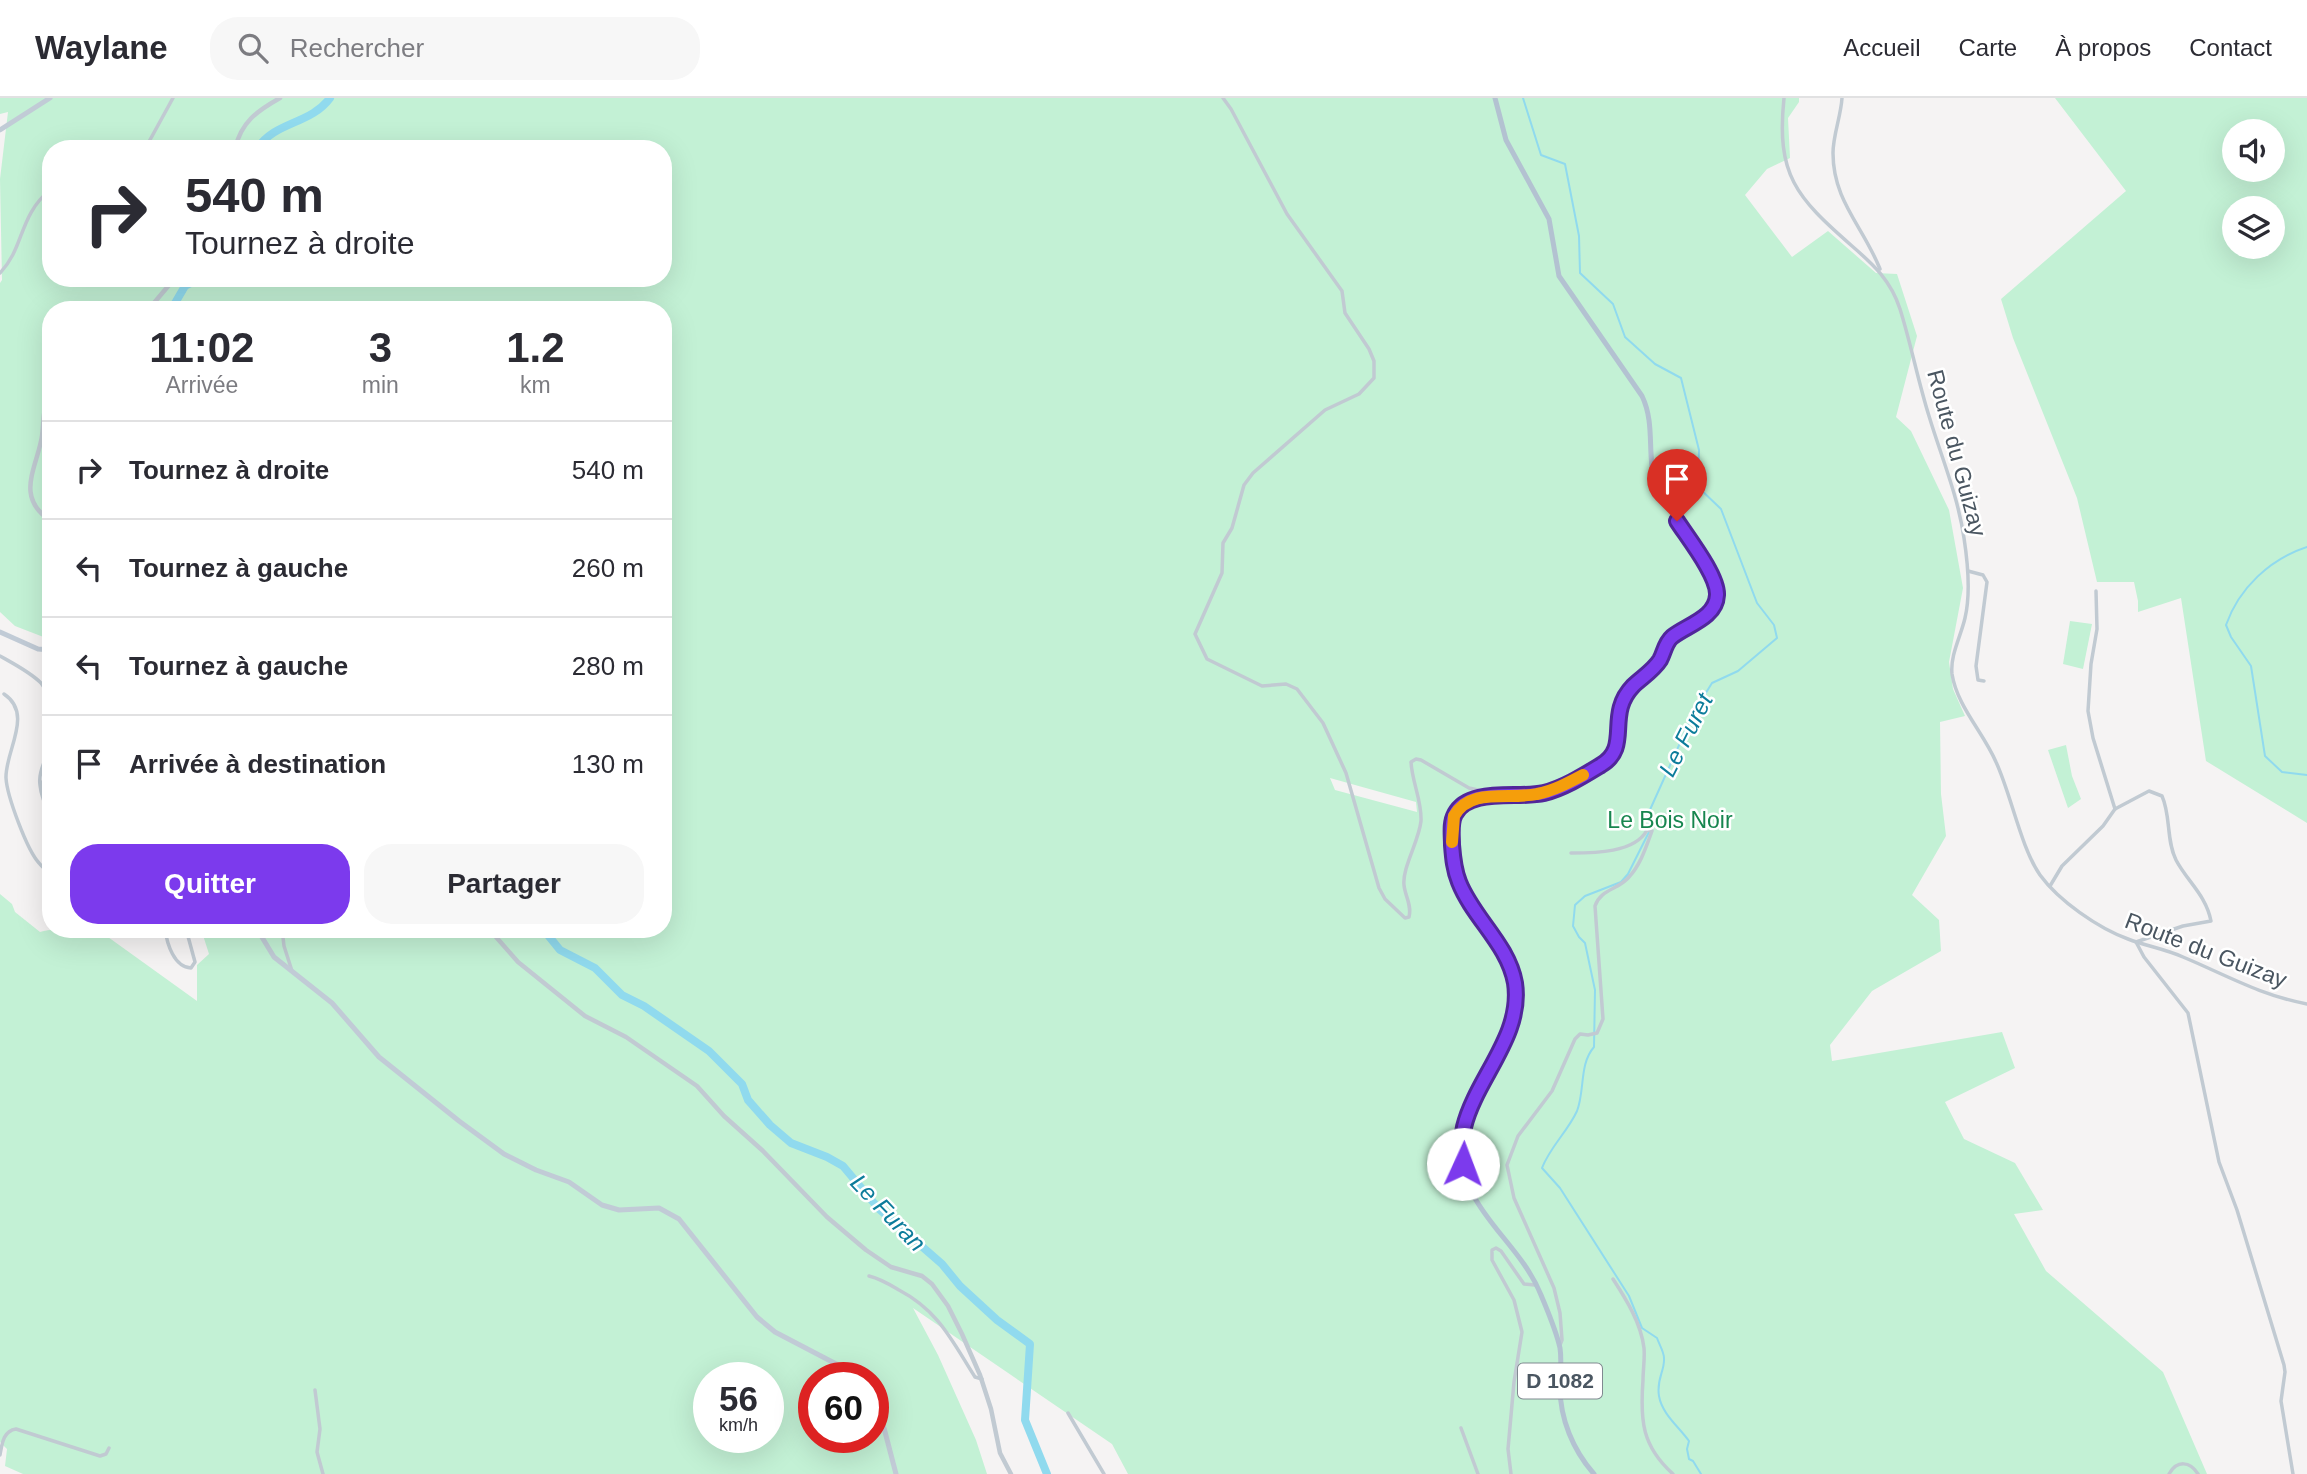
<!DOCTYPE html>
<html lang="fr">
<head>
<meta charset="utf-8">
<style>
  :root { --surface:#fff; --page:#f7f7f7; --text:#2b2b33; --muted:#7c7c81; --line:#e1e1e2; --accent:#7c3aed }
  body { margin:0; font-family:Helvetica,sans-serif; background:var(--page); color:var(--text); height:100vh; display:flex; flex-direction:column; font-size:26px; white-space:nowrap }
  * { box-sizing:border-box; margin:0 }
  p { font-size:23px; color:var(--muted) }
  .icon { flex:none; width:38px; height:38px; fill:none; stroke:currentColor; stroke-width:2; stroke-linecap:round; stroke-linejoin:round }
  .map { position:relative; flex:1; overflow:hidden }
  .side { position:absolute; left:42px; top:203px; width:630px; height:637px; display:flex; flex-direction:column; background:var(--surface); border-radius:28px; box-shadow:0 7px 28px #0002 }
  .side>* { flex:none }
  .banner { position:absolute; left:42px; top:42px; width:630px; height:147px; border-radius:28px; box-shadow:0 7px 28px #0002; background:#fff; color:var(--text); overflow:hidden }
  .controls { position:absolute; left:2222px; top:21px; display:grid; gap:14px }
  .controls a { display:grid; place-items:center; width:63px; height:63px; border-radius:50%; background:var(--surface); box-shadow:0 7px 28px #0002; font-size:35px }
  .speed { position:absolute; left:693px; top:1264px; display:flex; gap:14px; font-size:35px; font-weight:700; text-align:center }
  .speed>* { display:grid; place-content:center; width:91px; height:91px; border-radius:50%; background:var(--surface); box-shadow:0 7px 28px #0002; line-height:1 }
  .speed small { font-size:18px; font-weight:400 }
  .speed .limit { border:10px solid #d22; background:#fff; color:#111 }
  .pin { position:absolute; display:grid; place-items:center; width:60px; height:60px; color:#fff; margin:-72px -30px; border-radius:50% 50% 50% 0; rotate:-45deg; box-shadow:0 0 7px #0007 }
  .pin .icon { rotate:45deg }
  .me { position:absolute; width:77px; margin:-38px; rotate:2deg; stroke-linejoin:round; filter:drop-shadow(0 0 5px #0008) }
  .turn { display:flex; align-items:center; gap:24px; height:147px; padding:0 28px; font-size:32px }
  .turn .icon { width:91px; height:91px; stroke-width:2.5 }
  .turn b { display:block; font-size:49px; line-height:60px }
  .eta { display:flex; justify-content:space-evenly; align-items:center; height:119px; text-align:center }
  .eta b { font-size:42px; font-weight:800; line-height:49px }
  .button { display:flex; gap:14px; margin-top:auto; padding:14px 28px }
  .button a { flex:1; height:80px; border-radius:28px; background:var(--accent); color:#fff; font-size:28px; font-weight:800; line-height:80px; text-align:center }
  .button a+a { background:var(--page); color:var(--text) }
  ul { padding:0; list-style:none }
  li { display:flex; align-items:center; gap:21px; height:98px; padding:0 28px; border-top:2px solid var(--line) }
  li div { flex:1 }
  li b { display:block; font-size:26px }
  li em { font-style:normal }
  header { display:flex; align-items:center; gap:42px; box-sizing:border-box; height:98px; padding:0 35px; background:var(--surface); border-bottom:2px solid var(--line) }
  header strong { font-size:33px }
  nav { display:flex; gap:38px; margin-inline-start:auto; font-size:24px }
  .search { width:490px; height:63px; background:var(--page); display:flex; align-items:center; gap:18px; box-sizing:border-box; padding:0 24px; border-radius:28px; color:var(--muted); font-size:26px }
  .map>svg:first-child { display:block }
  .green { fill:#c3f1d5; fill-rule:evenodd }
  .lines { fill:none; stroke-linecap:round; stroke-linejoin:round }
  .stream { stroke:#90daee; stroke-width:2 }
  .river { stroke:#90daee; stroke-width:8 }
  .minor { stroke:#c1cad2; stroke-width:3.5 }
  .tertiary { stroke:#c1cad2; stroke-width:4.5 }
  .secondary { stroke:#c1cbd6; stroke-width:5 }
  .primary { stroke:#b3c2d1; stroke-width:5 }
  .route-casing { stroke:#51269a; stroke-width:18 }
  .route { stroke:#7c3aed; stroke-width:12 }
  .slow { stroke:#f59e0b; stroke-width:12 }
  .labels { text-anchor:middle; stroke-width:5; stroke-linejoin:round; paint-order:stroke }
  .shield { fill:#fff; stroke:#808990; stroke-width:2 }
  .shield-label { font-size:21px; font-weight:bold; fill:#4a5661 }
  .street-label { font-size:23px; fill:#4a5661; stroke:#fff }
  .park-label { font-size:23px; fill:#17864f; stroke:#fff }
  .water-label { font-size:24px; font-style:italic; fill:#0c7c9b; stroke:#fff }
</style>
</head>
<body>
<header>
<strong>Waylane</strong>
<div class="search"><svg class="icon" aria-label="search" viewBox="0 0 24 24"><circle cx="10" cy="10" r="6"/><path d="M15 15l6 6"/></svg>Rechercher</div>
<nav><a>Accueil</a><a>Carte</a><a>À propos</a><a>Contact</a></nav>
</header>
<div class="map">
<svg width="2307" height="1376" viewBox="0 0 2307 1376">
  <rect width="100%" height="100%" fill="#f5f3f3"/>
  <!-- green -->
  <g class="green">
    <path d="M0,0H1799V4L1788,20L1790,60L1767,71L1745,97L1792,159L1828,133L1876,175L1897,176L1917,238L1896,319L1911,333L1949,412L1963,490L1949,564L1953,591L1965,618L1940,624L1941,696L1946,738L1912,797L1939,822L1941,853L1872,893L1830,947L1832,963L2002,934L2015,970L1945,1004L1964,1041L2015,1065L2043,1112L2014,1116L2046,1173L2163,1274L2207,1376H1128L1112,1346L913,1210L938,1257L976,1342L987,1376H23L5,1368L7,1351L0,1344V796L12,806L15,814L40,834C58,830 83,827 101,834L197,903V867L209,856L201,831H663V212H51V539L46,540L15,528L0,514V185L2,182L0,81L8,14L0,16ZM51,51H663V180H51ZM1330,680L1416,704L1417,714L1335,692ZM709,1279H768V1339H709ZM814,1279H873V1339H814Z"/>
    <path d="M2055,0H2307V725L2206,663L2181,500L2138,514V503L2134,484H2097L2077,400L2013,240L2001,201L2126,93ZM2235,33H2273V72H2235ZM2235,110H2273V149H2235Z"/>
    <path d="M2070,523L2092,526L2083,571L2063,566Z"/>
    <path d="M2066,647L2072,678L2081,701L2068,710L2048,652Z"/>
  </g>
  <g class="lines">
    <!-- stream -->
    <g class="stream">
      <path d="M1523,0L1541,57L1565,66L1579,138L1580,175L1613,206L1625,239L1655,266L1681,280L1699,352L1698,389L1721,411L1757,505L1774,527L1777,540L1738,573L1712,585L1694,614L1649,714V734L1628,776L1621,784L1585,798L1575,807L1573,828L1579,839L1585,845L1595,892L1594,949C1579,966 1585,993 1577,1013C1568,1033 1550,1049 1542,1070L1560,1090L1629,1198L1642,1230L1657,1240C1659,1246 1664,1254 1664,1260C1665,1273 1656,1281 1659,1298C1662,1316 1679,1329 1689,1343L1687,1351L1689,1361L1693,1363L1701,1376"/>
      <path d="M2307,449C2270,461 2239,490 2226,527L2231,539L2251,568L2265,658L2282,674L2307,677"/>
    </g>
    <!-- river -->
    <g class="river">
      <path d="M257,51C275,23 310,27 330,0"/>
      <path d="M171,212L185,188L201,180"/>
      <path d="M543,831L560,852L595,870L622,897L644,908L709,953L742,986L748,1002L770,1027L791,1045L827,1059L843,1068L879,1111L942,1166L960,1188L997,1222L1030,1246L1025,1322L1047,1376"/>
    </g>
    <!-- minor -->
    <g class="minor">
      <path d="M1223,0L1231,11L1287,116L1342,193L1345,215L1369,251L1374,263V280L1359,296L1325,312L1253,375L1244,387L1232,430L1223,445L1222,475L1195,536L1207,561L1262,588L1286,586L1297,591L1323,625L1346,675L1379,790L1385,801L1405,820L1409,819C1412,807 1405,798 1404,787C1402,770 1419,743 1421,723C1422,703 1412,684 1411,664L1416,661L1421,662L1469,690L1482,693L1485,699"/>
      <path d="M1784,0C1776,77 1796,99 1852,148C1874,167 1891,183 1900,211C1911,246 1918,283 1929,318C1941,358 1958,398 1964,440C1968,466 1971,495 1965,520C1961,538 1950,557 1952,576C1957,608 1983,634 1996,664C2011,696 2021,750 2040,777C2059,803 2098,830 2128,841C2146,848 2165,851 2183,859C2226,877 2260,897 2307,906"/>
      <path d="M1842,0C1841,18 1833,37 1833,55C1833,103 1863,128 1880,171"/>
      <path d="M145,51L173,0"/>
      <path d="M0,175C25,149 18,118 51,91"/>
      <path d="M1968,473L1983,477L1987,484L1976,568L1978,582L1984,583"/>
      <path d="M2096,493L2097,531L2091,566L2088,613L2093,640L2115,711"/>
      <path d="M0,558C14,566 30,574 41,585C51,596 53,636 49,650C46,662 38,674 40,687C41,698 46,709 51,718"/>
      <path d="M4,596C34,616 5,653 6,680C7,698 27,752 39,765C42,769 47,773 51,776"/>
      <path d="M41,684L51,701"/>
      <path d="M2050,788L2062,768L2103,728L2115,711L2149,693L2162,698C2171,718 2166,742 2176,762C2187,783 2206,797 2211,823L2183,828L2136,844"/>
      <path d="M165,831C167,846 174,869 191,870L195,864L186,831"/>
      <path d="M282,831L284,848L292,873"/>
      <path d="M2136,844L2144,859L2188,915L2219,1064L2237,1112L2284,1267L2285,1274L2281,1303L2293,1376"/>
      <path d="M869,1178C881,1181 889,1186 899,1192C939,1213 952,1243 975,1279L982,1281"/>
      <path d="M1613,1181C1626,1201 1641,1225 1644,1250C1645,1260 1643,1272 1643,1282C1640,1323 1642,1348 1673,1376"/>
      <path d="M1560,1247L1562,1242L1560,1215L1554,1190L1514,1100L1507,1067L1518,1038L1552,993L1575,941L1580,936L1588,937L1597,935L1603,921L1595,808C1601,791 1618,792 1629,779C1641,766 1646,749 1652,733L1647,732C1635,755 1594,755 1571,755"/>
      <path d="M315,1292L320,1331L317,1354L323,1376"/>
      <path d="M1068,1315L1104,1376"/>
      <path d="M1461,1330L1478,1376"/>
      <path d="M0,1357C2,1346 3,1333 16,1331L100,1358L106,1356L109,1350"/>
      <path d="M1511,1376L1508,1351L1514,1284L1522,1234L1514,1202L1492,1162V1152L1496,1150L1501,1153L1524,1186L1535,1187"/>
      <path d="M2169,1376C2177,1362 2190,1363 2198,1376"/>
    </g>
    <!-- tertiary -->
    <g class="tertiary">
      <path d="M235,51C241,24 257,13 280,0"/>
      <path d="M148,212L175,180"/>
      <path d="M51,311L44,316C43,324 43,331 42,338C37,370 14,399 51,423"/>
      <path d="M489,831L518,864L585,918L626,939L697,988L724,1018L763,1053L827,1119L866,1152L891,1169L922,1178L932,1186L948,1208L962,1236L980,1277L991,1311L1000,1355L1011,1376"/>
    </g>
    <!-- secondary -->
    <g class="secondary">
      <path d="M0,32L50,0"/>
      <path d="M0,534L38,551L51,552"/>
      <path d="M257,831L274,859L332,905L379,959L459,1023L504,1056L536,1072L569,1084L602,1107L619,1112L659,1110L679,1121L757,1219L775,1234L842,1269L853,1279"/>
      <path d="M873,1311L884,1330L896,1376"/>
    </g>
    <!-- primary -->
    <path class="primary" d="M1495,0L1506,42L1549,121L1559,178L1642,298C1656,327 1646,358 1656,387L1713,482C1731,523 1680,521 1667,547C1664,552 1663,558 1660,562C1651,576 1634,584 1625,599C1614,619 1623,646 1613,658C1606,667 1591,674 1580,679C1566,687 1550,695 1533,697C1509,700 1470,690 1455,715C1449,725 1452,737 1453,748C1454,761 1454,775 1459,787C1475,821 1511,850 1515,889C1521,947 1464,990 1462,1047C1459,1112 1518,1140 1541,1197C1548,1214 1556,1232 1560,1250C1562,1263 1560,1276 1560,1289C1560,1321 1573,1352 1594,1376"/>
  </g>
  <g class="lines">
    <!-- route casing -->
    <g class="route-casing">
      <path id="route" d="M1463,1066C1462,1053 1461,1041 1464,1029C1476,980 1523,938 1515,885C1508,846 1473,820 1459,784C1454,772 1453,760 1452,747C1452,737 1450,725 1455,716C1469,689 1518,701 1544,695C1564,690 1583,678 1601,667C1632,649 1605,617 1633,588C1641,580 1653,573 1660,562C1664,555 1665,545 1672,539C1687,527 1716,520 1717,497C1718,478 1688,440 1677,423"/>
    </g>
    <!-- route -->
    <use href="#route" class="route"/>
    <!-- slow -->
    <path class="slow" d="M1452,744L1454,718C1470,689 1509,702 1537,696C1553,693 1568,685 1583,677"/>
  </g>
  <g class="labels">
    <!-- shield labels -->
    <rect class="shield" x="1518" y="1265.5" width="84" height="35" rx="5"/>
    <g class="shield-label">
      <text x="1560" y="1290">D 1082</text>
    </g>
    <!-- street labels -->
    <g class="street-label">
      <text transform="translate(1957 355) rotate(75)" y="8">Route du Guizay</text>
      <text transform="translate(2206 852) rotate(21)" y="8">Route du Guizay</text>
    </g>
    <!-- park labels -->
    <g class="park-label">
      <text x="1670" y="730">Le Bois Noir</text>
    </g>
    <!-- water labels -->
    <g class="water-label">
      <text transform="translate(1686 637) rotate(-63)" y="8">Le Furet</text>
      <text transform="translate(888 1115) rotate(46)" y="8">Le Furan</text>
    </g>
  </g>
</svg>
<div class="controls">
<a><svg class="icon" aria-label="sound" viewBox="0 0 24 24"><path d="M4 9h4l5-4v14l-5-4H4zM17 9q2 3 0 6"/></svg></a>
<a><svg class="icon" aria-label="layers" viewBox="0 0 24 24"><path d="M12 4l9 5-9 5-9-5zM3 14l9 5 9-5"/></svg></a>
</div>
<div class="speed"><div>56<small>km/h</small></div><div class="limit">60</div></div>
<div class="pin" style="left:1677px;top:423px;background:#d93025"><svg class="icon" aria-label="arrive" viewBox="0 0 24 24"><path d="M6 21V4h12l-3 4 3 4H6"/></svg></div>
<svg class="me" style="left:1463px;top:1066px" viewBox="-20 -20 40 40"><circle r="19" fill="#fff"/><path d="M0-13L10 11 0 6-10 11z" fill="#7c3aed"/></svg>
<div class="banner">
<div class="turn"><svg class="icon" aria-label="right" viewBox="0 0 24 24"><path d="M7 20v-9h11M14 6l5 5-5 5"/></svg><div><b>540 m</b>Tournez à droite</div></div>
</div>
<section class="side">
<div class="eta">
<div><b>11:02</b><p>Arrivée</p></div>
<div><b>3</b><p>min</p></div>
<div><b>1.2</b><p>km</p></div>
</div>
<ul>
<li><svg class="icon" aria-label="right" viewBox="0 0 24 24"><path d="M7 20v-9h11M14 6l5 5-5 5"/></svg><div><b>Tournez à droite</b></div><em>540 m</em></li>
<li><svg class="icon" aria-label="left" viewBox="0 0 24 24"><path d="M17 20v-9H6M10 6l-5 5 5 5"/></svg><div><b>Tournez à gauche</b></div><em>260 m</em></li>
<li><svg class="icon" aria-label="left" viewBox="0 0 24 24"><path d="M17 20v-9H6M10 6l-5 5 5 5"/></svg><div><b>Tournez à gauche</b></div><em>280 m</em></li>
<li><svg class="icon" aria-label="arrive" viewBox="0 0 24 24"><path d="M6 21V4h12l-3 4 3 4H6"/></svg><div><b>Arrivée à destination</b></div><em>130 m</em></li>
</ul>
<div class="button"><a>Quitter</a><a>Partager</a></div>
</section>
</div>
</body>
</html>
